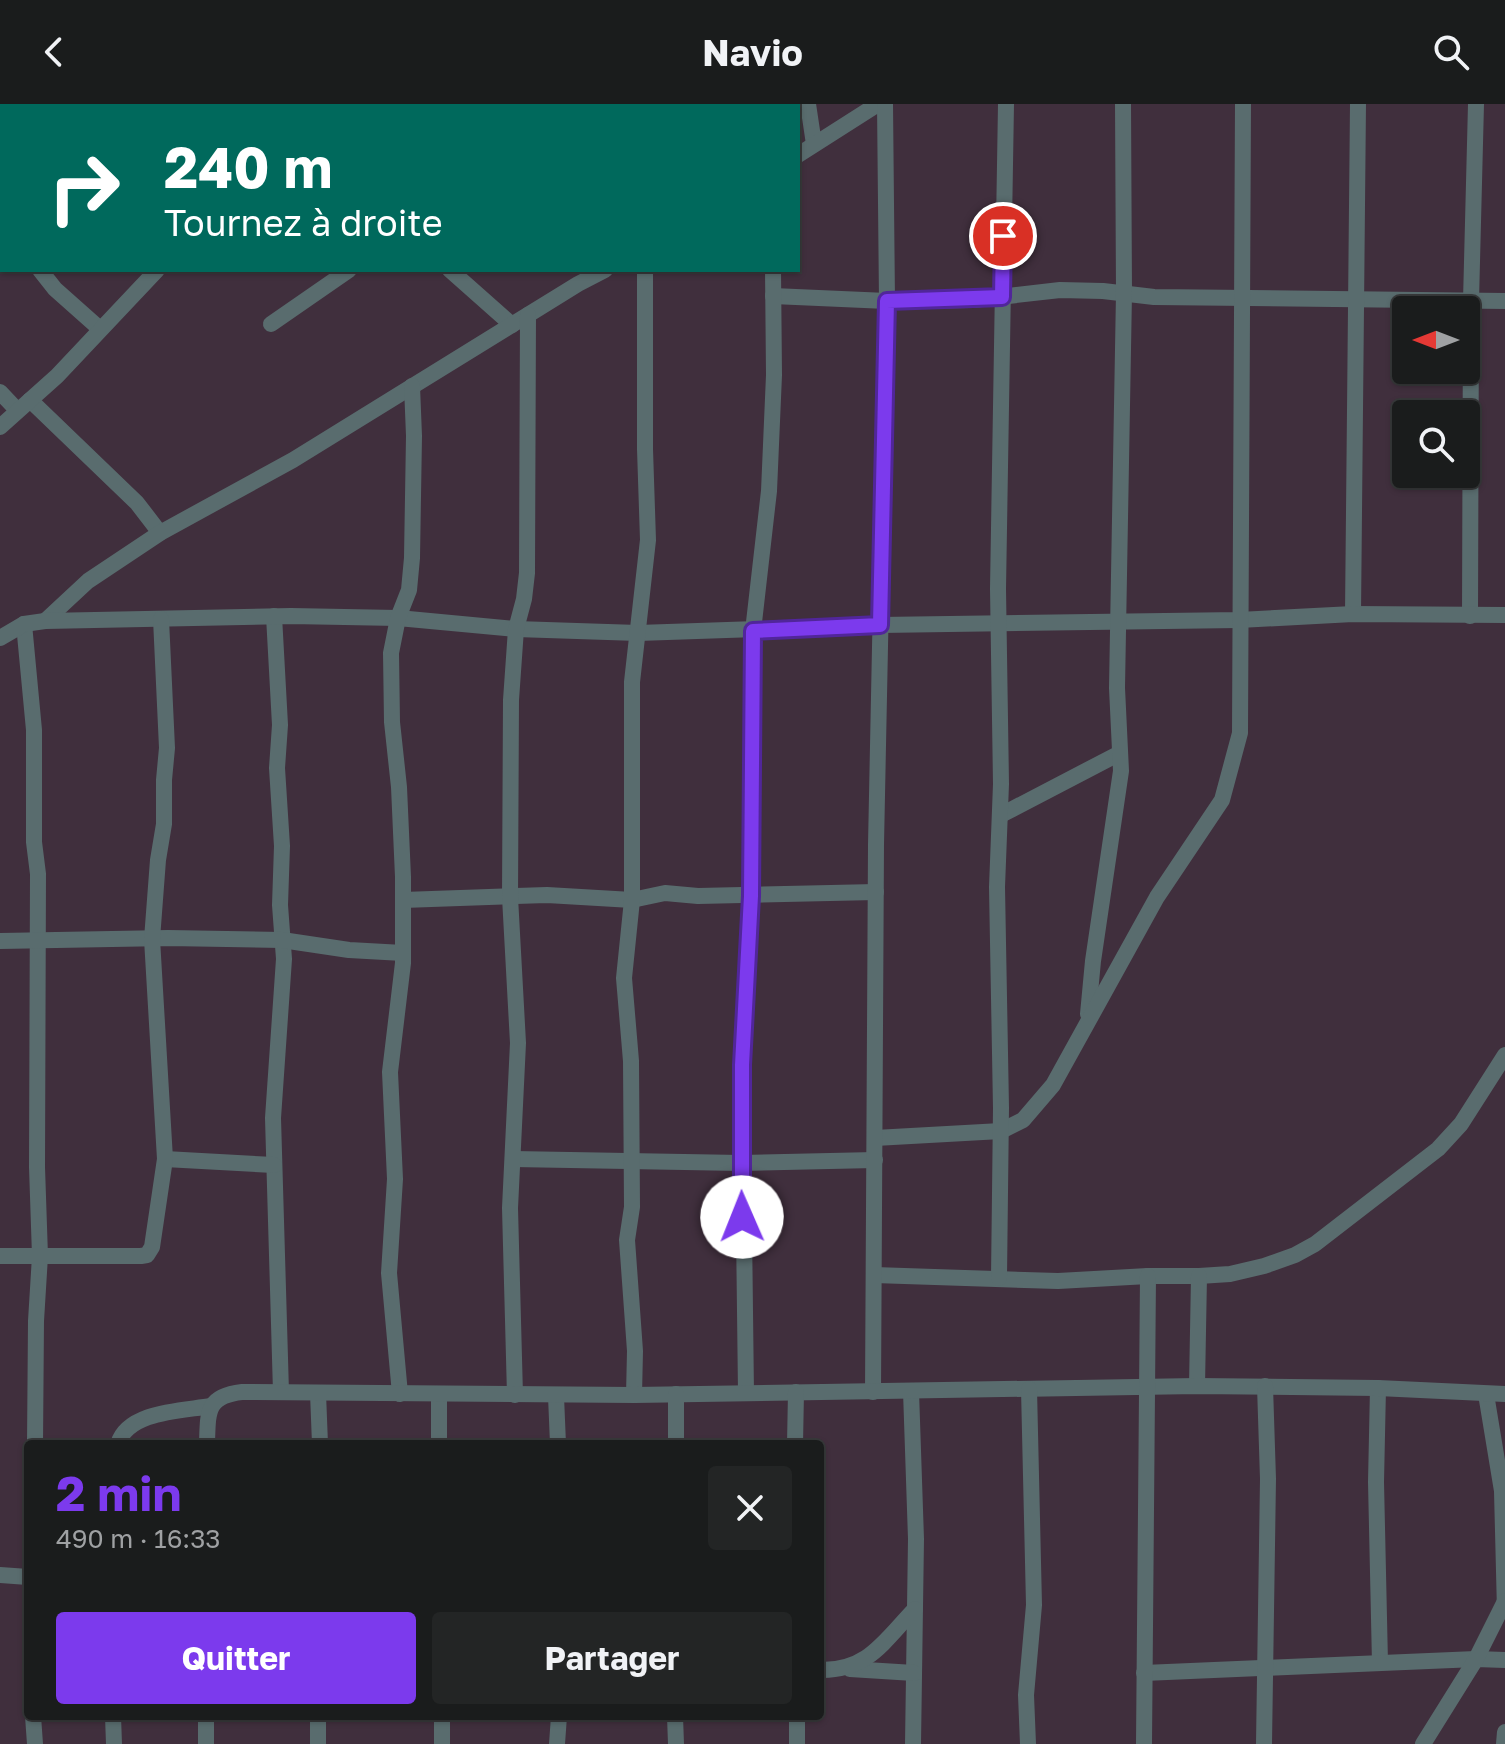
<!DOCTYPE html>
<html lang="fr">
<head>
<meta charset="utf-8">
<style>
  :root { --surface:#1a1c1c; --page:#232525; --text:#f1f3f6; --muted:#9fa1a3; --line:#383a3b; --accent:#7c3aed }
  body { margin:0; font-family:"Golos Text",sans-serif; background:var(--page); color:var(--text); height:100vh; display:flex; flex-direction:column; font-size:30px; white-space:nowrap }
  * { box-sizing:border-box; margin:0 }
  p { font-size:26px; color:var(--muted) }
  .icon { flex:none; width:44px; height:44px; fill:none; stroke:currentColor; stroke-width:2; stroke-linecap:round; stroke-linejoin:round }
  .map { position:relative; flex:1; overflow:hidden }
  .sheet { position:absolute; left:24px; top:1336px; width:800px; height:280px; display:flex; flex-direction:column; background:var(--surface); border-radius:8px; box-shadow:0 2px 6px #0004,0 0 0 2px var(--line) }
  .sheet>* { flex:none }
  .top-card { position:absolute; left:0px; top:0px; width:800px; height:168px; box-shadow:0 2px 6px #0004,0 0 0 2px var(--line); background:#00695c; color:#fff; overflow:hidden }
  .needle { width:52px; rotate:270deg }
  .tools { position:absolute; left:1392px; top:192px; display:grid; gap:16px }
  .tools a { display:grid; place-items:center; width:88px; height:88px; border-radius:8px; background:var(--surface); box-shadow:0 2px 6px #0004,0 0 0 2px var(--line); font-size:40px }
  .pin { position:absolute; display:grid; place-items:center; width:68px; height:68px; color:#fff; margin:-34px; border:4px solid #fff; border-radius:50%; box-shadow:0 2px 8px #0007 }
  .me { position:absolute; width:88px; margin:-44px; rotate:359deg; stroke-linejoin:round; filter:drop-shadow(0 0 6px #0008) }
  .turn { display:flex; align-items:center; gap:28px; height:168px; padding:0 32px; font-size:36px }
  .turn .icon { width:104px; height:104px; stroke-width:2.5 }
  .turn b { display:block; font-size:56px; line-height:68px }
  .round { display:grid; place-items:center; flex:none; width:84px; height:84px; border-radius:8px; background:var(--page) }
  .head { display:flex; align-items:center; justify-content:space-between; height:136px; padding:0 32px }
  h1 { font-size:48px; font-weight:700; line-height:60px; color:var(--accent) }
  .cta { display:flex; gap:16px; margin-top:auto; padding:16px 32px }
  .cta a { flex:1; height:92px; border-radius:8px; background:var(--accent); color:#fff; font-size:32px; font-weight:700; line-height:92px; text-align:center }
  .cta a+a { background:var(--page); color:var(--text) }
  header { display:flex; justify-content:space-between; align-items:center; height:104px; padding:0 32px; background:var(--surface); font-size:36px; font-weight:700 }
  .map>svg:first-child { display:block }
  .green { fill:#402f3d; fill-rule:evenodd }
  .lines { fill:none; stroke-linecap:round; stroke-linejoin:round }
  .path { stroke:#6e7070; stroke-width:3; stroke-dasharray:4 6; stroke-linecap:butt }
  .minor { stroke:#596c6e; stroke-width:16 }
  .route-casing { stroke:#51269a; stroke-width:20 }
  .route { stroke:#7c3aed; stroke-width:14 }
</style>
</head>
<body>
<header><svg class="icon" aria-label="back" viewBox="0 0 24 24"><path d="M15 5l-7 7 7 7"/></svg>Navio<svg class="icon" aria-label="search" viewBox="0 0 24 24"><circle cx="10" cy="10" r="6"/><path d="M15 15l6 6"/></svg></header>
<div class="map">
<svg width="1505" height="1640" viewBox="0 0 1505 1640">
  <rect width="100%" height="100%" fill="#232626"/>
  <!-- green -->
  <path class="green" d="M0,0H1505V1640H0ZM2,2H798V166H2ZM1406,206H1466V266H1406ZM1406,310H1466V370H1406ZM28,1340H820V1612H28Z"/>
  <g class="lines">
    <!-- path -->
    <path class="path" d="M136,2V0"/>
    <!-- minor -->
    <g class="minor">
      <path d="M164,0L167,2"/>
      <path d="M538,0V2"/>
      <path d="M808,0L814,40"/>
      <path d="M111,2L113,0"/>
      <path d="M330,2L332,0"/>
      <path d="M391,2L396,0"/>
      <path d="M798,51L878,0"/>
      <path d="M0,121L2,124"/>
      <path d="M40,166L55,185L100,225"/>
      <path d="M450,166L512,221"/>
      <path d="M773,192L887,197L973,196L1060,186L1103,187L1154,193L1505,197"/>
      <path d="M271,220L349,166"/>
      <path d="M0,288L17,306"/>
      <path d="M30,296L137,399L160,429"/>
      <path d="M0,323L57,272L157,166"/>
      <path d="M1353,510L1358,0"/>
      <path d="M274,512L280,621L277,664L282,742L280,801L284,855L273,1014L281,1288"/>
      <path d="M1470,512L1471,197L1476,0"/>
      <path d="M45,517L88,477L160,429L293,356L578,180L605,166"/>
      <path d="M24,520L34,626V738L38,770L37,1063L40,1152L36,1217L35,1340"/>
      <path d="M0,534L24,520L45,517L291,512L398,514L516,525L638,529L880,521L1239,516L1353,510L1505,511"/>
      <path d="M1001,711L1120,649"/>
      <path d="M403,796L547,791L632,796L665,789L698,792L876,788"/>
      <path d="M0,837L168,834L282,836L349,846L403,849"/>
      <path d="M1088,910L1093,857L1121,667L1117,584L1124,189L1123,0"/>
      <path d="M875,1034L1001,1027L1023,1016L1053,981L1157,793L1222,696L1240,629L1243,0"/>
      <path d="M165,1055L274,1061"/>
      <path d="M513,1055L741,1059L875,1056"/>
      <path d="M0,1152H141L147,1151L152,1143L165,1055L152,835L158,756L164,720V676L167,644L161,515"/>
      <path d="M874,1171L1058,1177L1148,1172H1199L1230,1170L1264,1162L1295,1151L1315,1140L1438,1045L1461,1020L1505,951"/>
      <path d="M999,1174L1001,1004L997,783L1001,680L998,485L1006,0"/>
      <path d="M1197,1282L1199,1172"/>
      <path d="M1378,1284L1376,1378L1380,1559"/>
      <path d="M911,1287L916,1435L913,1640"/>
      <path d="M873,1288L876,741L887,197L885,0"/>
      <path d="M318,1289L320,1340"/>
      <path d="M746,1289L742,961L751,792L753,527L769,387L774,271L773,166"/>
      <path d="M400,1290L389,1169L395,1075L390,968L403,859V773L399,683L392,618L391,549L398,514L409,486L412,454L414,332L412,282"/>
      <path d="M1486,1290L1502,1387L1505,1507"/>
      <path d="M439,1291V1340"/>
      <path d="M515,1291L510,1104L518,939L510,793L511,596L516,525L524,495L527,469L528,211"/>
      <path d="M634,1291L635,1247L627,1136L632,1103L631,957L624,874L632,796V578L648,436L645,345V166"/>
      <path d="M556,1292L558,1340"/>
      <path d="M118,1340C128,1307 182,1307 211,1302"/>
      <path d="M207,1340C208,1308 206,1292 242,1288L634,1291L1197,1282L1378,1284L1505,1290"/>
      <path d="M676,1340V1290"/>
      <path d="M795,1340L796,1288"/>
      <path d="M0,1471L28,1473"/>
      <path d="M850,1565L914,1569"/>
      <path d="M820,1566C868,1567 884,1537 915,1505"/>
      <path d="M1144,1569L1476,1555L1505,1556"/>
      <path d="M33,1612L35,1640"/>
      <path d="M113,1612L114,1640"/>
      <path d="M318,1612V1640"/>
      <path d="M442,1612V1640"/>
      <path d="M675,1612L676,1640"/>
      <path d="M797,1612V1640"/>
      <path d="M206,1640V1612"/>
      <path d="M557,1640L559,1612"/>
      <path d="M1028,1640L1026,1591L1034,1501L1029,1285"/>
      <path d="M1144,1640L1148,1172"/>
      <path d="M1264,1640L1268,1375L1265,1282"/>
      <path d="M1423,1640L1476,1555L1505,1497"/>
      <path d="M1504,1640L1505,1628"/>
    </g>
  </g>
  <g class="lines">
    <!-- route casing -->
    <g class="route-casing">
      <path id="route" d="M742,1113V961L751,792L753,527L880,521L887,197L1002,193L1003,132"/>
    </g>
    <!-- route -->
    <use href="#route" class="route"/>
  </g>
</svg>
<div class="tools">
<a><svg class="needle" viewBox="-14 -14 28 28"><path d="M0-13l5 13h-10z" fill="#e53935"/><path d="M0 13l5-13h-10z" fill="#9fa1a3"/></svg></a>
<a><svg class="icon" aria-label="search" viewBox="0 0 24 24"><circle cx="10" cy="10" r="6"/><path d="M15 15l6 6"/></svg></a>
</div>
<div class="pin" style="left:1003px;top:132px;background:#d93025"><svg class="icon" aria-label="arrive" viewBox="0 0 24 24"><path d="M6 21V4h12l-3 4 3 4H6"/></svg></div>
<svg class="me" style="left:742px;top:1113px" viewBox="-20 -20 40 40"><circle r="19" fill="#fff"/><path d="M0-13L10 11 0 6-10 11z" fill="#7c3aed"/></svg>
<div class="top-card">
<div class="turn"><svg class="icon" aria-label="right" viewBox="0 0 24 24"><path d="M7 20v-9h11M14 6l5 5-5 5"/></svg><div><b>240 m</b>Tournez à droite</div></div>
</div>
<section class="sheet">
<div class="head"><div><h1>2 min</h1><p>490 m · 16:33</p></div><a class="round"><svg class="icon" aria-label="close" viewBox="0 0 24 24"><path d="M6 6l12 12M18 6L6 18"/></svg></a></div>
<div class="cta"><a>Quitter</a><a>Partager</a></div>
</section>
</div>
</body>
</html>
